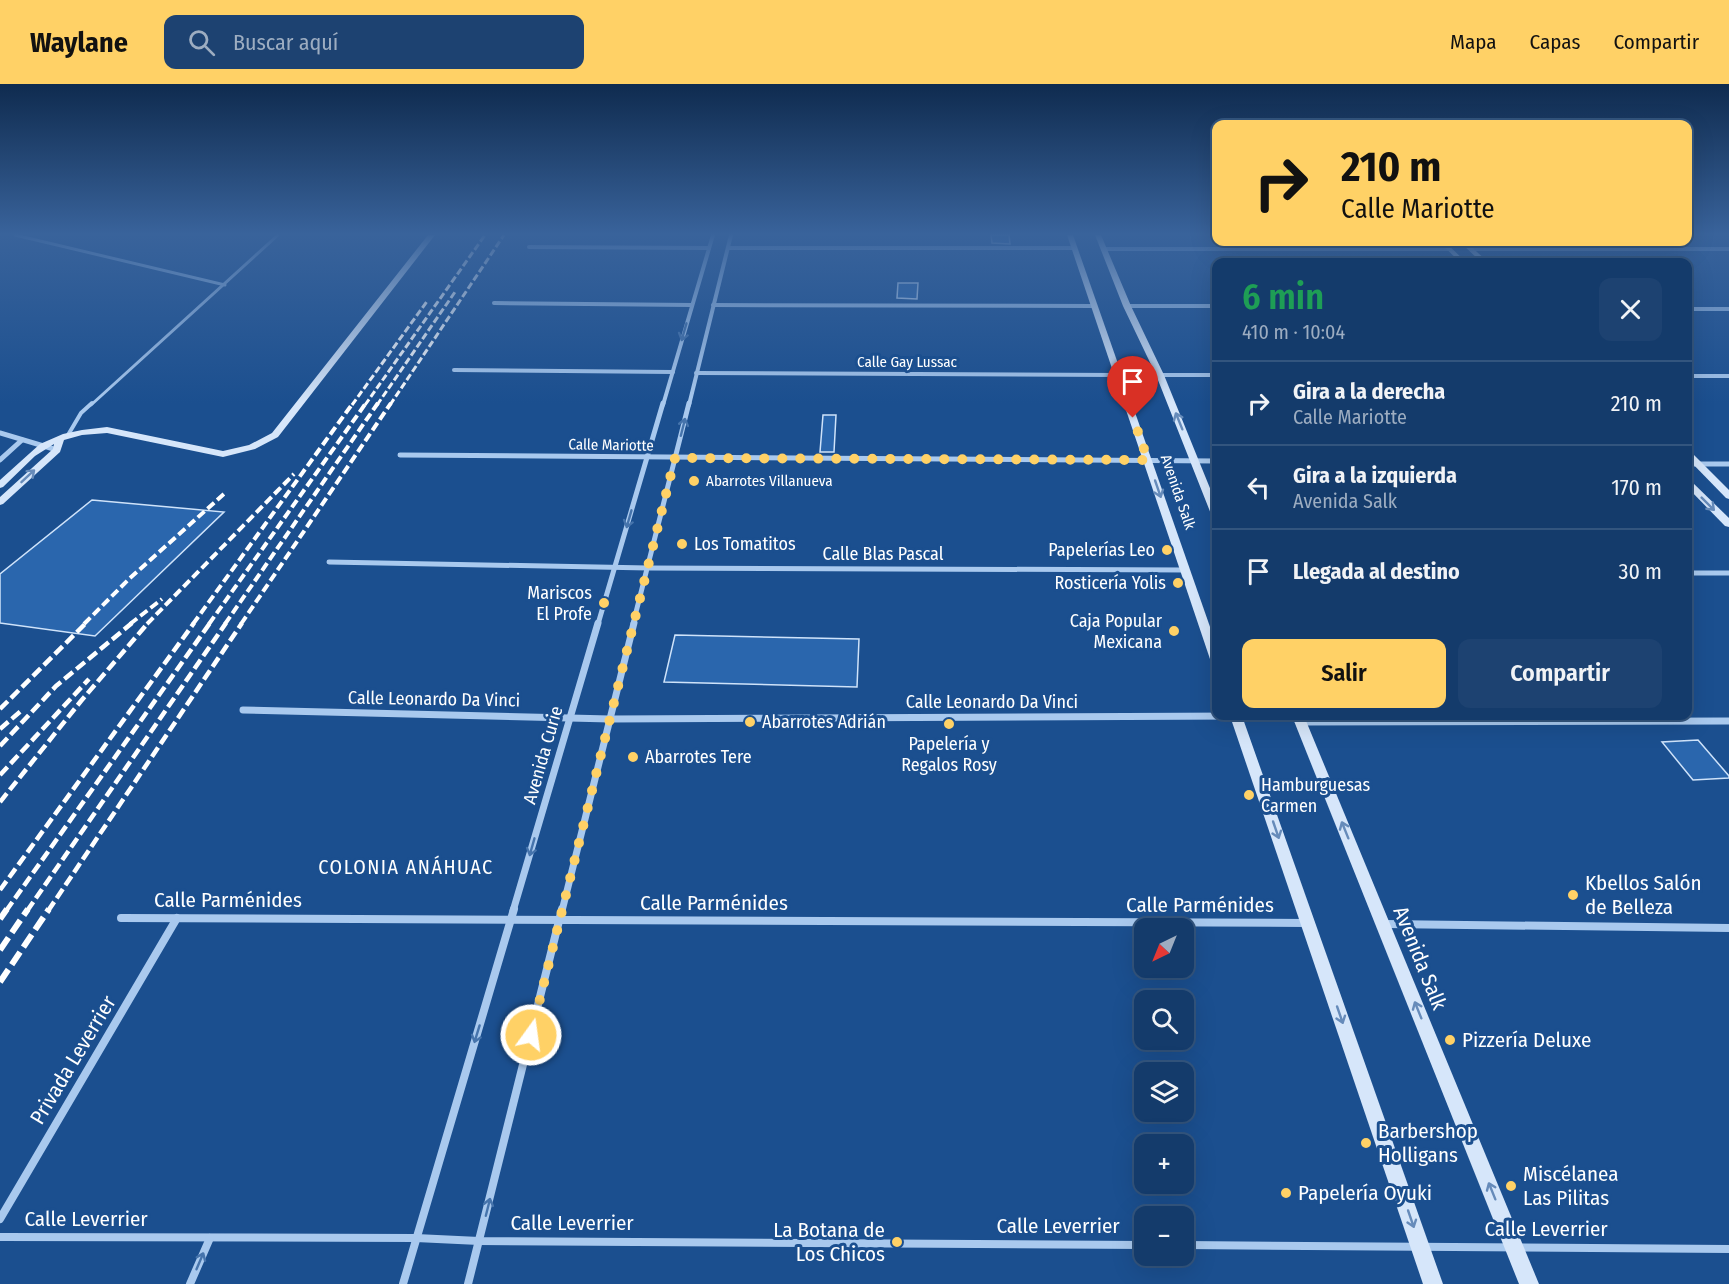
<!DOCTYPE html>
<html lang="es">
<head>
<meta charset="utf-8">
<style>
  :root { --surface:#143b6b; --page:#1d4271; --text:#f1f3f6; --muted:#9dadc1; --line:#33557e; --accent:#ffd166 }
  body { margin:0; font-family:"Fira Sans Condensed",sans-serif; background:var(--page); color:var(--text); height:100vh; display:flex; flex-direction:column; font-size:22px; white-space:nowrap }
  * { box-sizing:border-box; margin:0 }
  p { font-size:20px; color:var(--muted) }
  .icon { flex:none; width:33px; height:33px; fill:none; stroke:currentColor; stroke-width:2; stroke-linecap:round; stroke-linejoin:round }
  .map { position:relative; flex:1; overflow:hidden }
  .sheet { position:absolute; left:1212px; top:174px; width:480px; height:462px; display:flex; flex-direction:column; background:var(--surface); border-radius:12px; box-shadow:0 6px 24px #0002,0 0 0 2px var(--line) }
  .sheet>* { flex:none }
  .guide { position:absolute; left:1212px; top:36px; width:480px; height:126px; border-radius:12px; box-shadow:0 6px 24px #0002,0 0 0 2px var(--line); background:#ffd166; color:#111; overflow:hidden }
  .needle { width:39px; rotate:223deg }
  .buttons { position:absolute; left:1134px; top:834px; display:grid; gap:12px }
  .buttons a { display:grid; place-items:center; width:60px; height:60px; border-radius:12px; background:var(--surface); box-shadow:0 6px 24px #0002,0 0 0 2px var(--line); font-size:30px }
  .pin { position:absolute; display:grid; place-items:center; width:51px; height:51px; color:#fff; margin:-62px -26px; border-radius:50% 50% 50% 0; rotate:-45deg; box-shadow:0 0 6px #0007 }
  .pin .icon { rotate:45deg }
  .me { position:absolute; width:66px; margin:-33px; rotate:14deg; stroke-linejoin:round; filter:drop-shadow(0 0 4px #0008) }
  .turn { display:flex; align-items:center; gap:21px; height:126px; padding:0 30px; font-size:27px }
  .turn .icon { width:78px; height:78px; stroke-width:2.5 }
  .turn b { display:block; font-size:42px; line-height:51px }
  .round { display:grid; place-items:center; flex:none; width:63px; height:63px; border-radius:12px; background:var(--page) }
  .summary { display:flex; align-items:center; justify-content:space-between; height:102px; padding:0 30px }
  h1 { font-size:36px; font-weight:600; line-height:45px; color:#1e9e55 }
  .button { display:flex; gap:12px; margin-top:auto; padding:12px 30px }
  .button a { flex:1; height:69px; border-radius:12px; background:var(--accent); color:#111; font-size:24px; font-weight:600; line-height:69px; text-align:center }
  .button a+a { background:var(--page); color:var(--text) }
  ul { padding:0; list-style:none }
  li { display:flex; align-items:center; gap:18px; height:84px; padding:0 30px; border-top:2px solid var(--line) }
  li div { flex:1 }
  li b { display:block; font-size:22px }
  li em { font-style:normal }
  header { display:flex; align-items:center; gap:36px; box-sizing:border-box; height:84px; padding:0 30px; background:var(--accent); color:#111 }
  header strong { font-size:28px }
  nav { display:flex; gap:33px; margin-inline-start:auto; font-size:21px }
  .search { width:420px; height:54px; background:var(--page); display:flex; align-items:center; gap:15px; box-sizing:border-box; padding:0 21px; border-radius:12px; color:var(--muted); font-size:22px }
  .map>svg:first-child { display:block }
  .building { fill:#2a66ad; stroke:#cfe3fa; stroke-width:1.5 }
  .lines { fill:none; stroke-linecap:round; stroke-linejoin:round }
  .lane-far1 { stroke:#a9c9ee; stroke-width:3 }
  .lane { stroke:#a9c9ee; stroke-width:4 }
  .street-far3 { stroke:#a9c9ee; stroke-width:4 }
  .street-far2 { stroke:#a9c9ee; stroke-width:5 }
  .street-far1 { stroke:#a9c9ee; stroke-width:7 }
  .street { stroke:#a9c9ee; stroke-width:8 }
  .secondary { fill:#d6e6fa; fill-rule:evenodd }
  .rail-far3 { stroke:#fff; stroke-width:3; stroke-dasharray:7 3; stroke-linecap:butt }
  .rail-far2 { stroke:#fff; stroke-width:4; stroke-dasharray:9 4; stroke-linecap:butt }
  .rail-far1 { stroke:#fff; stroke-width:4.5; stroke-dasharray:11 4.5; stroke-linecap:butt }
  .rail { stroke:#fff; stroke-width:6; stroke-dasharray:15 6; stroke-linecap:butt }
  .oneway { stroke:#4674ac }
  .oneway2 { stroke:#668bba }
  .route { stroke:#ffd166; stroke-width:10; stroke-dasharray:0 18 }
  .poi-dot { fill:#ffd166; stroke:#1b4f8f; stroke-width:2 }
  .labels { text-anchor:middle; stroke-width:6; stroke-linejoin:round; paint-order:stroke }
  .far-street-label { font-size:15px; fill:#fff; stroke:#1b4f8f }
  .far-poi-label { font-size:15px; fill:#fff; stroke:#1b4f8f; text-anchor:start }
  .poi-label { font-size:18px; fill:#fff; stroke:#1b4f8f; text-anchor:start }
  .street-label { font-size:18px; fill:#fff; stroke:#1b4f8f }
  .neighbourhood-label { font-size:20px; letter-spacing:1.5px; fill:#fff; stroke:#1b4f8f }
  .near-poi-label { font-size:21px; fill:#fff; stroke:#1b4f8f; text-anchor:start }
  .near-street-label { font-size:21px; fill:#fff; stroke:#1b4f8f }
</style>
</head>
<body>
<header>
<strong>Waylane</strong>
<div class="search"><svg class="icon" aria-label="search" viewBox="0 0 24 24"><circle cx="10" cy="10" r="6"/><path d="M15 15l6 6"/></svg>Buscar aquí</div>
<nav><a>Mapa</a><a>Capas</a><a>Compartir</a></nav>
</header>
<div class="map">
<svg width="1729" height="1200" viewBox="0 0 1729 1200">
  <rect width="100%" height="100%" fill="#1b4f8f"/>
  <!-- building -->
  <g class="building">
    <path d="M991,151H1009L1010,160L992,159Z"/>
    <path d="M898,199H918L917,215L897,214Z"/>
    <path d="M823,331H836L834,368H820Z"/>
    <path d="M92,416L224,428L95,552L0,539V490Z"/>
    <path d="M675,551L859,555L857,603L664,598Z"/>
    <path d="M1698,656L1729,692V694L1693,696L1662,658Z"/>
  </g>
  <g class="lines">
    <!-- lane-far1 -->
    <g class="lane-far1">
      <path d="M15,151L225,201"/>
      <path d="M91,321L278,151"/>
    </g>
    <!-- lane -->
    <path class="lane" d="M68,351L81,329L92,319"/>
    <!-- street-far3 -->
    <g class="street-far3">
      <path d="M529,163L709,164"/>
      <path d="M728,164H1074"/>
      <path d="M1104,165H1449"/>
      <path d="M1471,165H1729"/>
      <path d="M494,219L692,221"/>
      <path d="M713,221L1094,222"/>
      <path d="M1127,222H1216"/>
      <path d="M1688,225H1729"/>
      <path d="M454,286L673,288"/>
      <path d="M696,289L1118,291"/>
      <path d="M1160,291H1216"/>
      <path d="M1688,292H1729"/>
      <path d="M663,321L713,151"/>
      <path d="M689,321L731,151"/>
    </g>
    <!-- street-far2 -->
    <g class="street-far2">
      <path d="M0,349L57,366"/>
      <path d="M400,371L1216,377"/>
      <path d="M0,376L22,356"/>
      <path d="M1688,380H1729"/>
      <path d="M329,478L648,484L1186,486"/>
      <path d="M1688,489H1729"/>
      <path d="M598,540L663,319"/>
      <path d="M633,540L689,319"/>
    </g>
    <!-- street-far1 -->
    <g class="street-far1">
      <path d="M243,626L610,635L1236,632"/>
      <path d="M1301,638L1729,637"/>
      <path d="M513,827L598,539"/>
      <path d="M562,827L634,539"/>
    </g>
    <!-- street -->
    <g class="street">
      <path d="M121,834L1307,839"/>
      <path d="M1385,840L1729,844"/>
      <path d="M0,1135L177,834"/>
      <path d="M0,1153L416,1154L479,1157L1144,1161"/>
      <path d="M1184,1161L1729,1165"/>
      <path d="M190,1200L210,1154"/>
      <path d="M403,1200L514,825"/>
      <path d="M468,1200L562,825"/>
    </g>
    <!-- secondary -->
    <g class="secondary">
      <path d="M428,151H435L278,353L255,365L223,373L107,349L82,351L64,356L60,368L3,420L0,421V413L53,365L54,360L35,372L3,403L0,404V396L40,360L63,350L82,346L107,343L223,367L249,361L272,349Z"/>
      <path d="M1067,151H1073L1216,560V579L1212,578L1210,575Z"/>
      <path d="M1095,151H1101L1131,222L1164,291L1216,419V433L1211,430L1156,291L1123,222Z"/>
      <path d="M1439,158H1445L1466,178H1460Z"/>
      <path d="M1460,158H1466L1488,178H1481Z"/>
      <path d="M1688,367L1691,368L1729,406V415L1726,414L1688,375Z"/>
      <path d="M1688,396L1691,397L1729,434V443L1725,442L1688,404Z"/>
      <path d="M1230,632H1242L1443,1200H1423Z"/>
      <path d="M1292,632H1304L1539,1200H1519Z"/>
    </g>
    <!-- rail-far3 -->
    <g class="rail-far3">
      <path d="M352,321L428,216"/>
      <path d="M365,321L485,151"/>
      <path d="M377,321L455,208"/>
      <path d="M390,321L504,151"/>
    </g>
    <!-- rail-far2 -->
    <g class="rail-far2">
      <path d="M84,540L129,495L225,409"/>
      <path d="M130,540L162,515"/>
      <path d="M147,540L294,390"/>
      <path d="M193,540L353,319"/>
      <path d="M209,540L366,319"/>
      <path d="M225,540L378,319"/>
      <path d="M241,540L391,319"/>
    </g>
    <!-- rail-far1 -->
    <g class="rail-far1">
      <path d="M0,625L86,539"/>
      <path d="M0,645L22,626"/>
      <path d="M0,662L56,602L132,539"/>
      <path d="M0,691L89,595"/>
      <path d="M0,718L81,617L148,539"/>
      <path d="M0,806L194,539"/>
      <path d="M6,827L210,539"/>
      <path d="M27,827L226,539"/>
      <path d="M48,827L242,539"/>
    </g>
    <!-- rail -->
    <g class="rail">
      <path d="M0,835L7,825"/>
      <path d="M0,866L28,825"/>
      <path d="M0,898L49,825"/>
    </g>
  </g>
  <!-- one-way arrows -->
  <defs><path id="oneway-shaft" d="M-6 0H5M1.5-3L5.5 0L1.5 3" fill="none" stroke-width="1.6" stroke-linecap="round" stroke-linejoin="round" transform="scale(1.5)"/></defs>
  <g class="oneway">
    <use href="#oneway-shaft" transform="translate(684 248) rotate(106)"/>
    <use href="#oneway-shaft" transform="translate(683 343) rotate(-76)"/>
    <use href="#oneway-shaft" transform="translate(629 435) rotate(106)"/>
    <use href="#oneway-shaft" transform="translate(532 763) rotate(106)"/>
    <use href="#oneway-shaft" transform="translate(477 950) rotate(107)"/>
    <use href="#oneway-shaft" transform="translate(488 1123) rotate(-76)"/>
    <use href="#oneway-shaft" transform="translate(200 1177) rotate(-67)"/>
  </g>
  <g class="oneway2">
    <use href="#oneway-shaft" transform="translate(1179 337) rotate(-112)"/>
    <use href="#oneway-shaft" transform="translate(28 392) rotate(-43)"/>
    <use href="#oneway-shaft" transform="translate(1158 405) rotate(71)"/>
    <use href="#oneway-shaft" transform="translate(1708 420) rotate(45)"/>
    <use href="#oneway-shaft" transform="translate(1276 746) rotate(71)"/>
    <use href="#oneway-shaft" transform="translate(1345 746) rotate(-112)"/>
    <use href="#oneway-shaft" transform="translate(1418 926) rotate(-112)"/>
    <use href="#oneway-shaft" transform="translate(1340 931) rotate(71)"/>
    <use href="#oneway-shaft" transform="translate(1492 1107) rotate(-112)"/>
    <use href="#oneway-shaft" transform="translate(1411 1135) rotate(71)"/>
  </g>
  <!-- sky -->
  <linearGradient id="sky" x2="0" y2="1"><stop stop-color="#0f2b4f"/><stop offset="0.47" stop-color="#39639b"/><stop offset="1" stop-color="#39639b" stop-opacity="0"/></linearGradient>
  <rect width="1729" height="319" fill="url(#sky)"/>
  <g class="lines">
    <!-- route -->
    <path class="route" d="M531,951L675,374L1148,376L1133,334"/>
  </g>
  <!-- markers -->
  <g class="poi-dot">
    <circle cx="694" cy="397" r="6"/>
    <circle cx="682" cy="460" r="6"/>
    <circle cx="1167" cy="466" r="6"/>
    <circle cx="1178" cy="499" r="6"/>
    <circle cx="604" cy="519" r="6"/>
    <circle cx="1174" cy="547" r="6"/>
    <circle cx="750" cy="638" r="6"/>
    <circle cx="949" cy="640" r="6"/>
    <circle cx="633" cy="673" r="6"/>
    <circle cx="1249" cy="711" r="6"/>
    <circle cx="1573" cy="811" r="6"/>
    <circle cx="1450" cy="956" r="6"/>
    <circle cx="1366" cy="1059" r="6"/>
    <circle cx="1511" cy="1102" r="6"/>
    <circle cx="1286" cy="1109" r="6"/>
    <circle cx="897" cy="1158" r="6"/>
  </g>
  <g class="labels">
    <!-- far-street labels -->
    <g class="far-street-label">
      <text x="907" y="283">Calle Gay Lussac</text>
      <text transform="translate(611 361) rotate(1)" y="5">Calle Mariotte</text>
      <text transform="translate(1178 408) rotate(71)" y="5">Avenida Salk</text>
    </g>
    <!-- far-poi labels -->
    <g class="far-poi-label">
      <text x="706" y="402">Abarrotes Villanueva</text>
    </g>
    <!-- poi labels -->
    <g class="poi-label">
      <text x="694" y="466">Los Tomatitos</text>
      <text x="1155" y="472" text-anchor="end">Papelerías Leo</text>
      <text x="1166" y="505" text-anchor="end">Rosticería Yolis</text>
      <text x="592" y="515" text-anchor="end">Mariscos<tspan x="592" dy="21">El Profe</tspan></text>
      <text x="1162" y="543" text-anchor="end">Caja Popular<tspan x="1162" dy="21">Mexicana</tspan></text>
      <text x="762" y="644">Abarrotes Adrián</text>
      <text x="949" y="666" text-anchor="middle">Papelería y<tspan x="949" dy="21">Regalos Rosy</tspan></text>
      <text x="645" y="679">Abarrotes Tere</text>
      <text x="1261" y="707">Hamburguesas<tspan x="1261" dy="21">Carmen</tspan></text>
    </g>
    <!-- street labels -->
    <g class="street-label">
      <text x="883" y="476">Calle Blas Pascal</text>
      <text transform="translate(434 615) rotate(1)" y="6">Calle Leonardo Da Vinci</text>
      <text x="992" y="624">Calle Leonardo Da Vinci</text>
      <text transform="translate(543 671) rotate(-74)" y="6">Avenida Curie</text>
    </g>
    <!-- neighbourhood labels -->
    <g class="neighbourhood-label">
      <text x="406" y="790">COLONIA ANÁHUAC</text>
    </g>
    <!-- near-poi labels -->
    <g class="near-poi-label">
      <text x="1585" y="806">Kbellos Salón<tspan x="1585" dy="24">de Belleza</tspan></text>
      <text x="1462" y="963">Pizzería Deluxe</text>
      <text x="1378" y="1054">Barbershop<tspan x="1378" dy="24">Holligans</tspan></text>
      <text x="1523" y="1097">Miscélanea<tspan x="1523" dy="24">Las Pilitas</tspan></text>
      <text x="1298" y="1116">Papelería Oyuki</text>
      <text x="885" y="1153" text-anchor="end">La Botana de<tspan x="885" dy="24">Los Chicos</tspan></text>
    </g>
    <!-- near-street labels -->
    <g class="near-street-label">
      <text x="228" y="823">Calle Parménides</text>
      <text x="714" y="826">Calle Parménides</text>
      <text x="1200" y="828">Calle Parménides</text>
      <text transform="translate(1420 874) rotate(68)" y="7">Avenida Salk</text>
      <text transform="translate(73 976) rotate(-59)" y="7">Privada Leverrier</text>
      <text x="86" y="1142">Calle Leverrier</text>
      <text x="572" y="1146">Calle Leverrier</text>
      <text x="1058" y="1149">Calle Leverrier</text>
      <text x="1546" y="1152">Calle Leverrier</text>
    </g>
  </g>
</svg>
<div class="buttons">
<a><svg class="needle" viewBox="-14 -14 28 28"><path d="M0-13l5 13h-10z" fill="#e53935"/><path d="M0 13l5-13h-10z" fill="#9dadc1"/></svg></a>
<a><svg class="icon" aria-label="search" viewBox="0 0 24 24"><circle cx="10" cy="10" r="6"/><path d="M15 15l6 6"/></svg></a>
<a><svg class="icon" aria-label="layers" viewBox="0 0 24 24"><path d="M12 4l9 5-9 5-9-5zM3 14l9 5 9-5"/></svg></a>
<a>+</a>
<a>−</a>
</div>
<div class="pin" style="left:1133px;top:334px;background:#d93025"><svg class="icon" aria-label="arrive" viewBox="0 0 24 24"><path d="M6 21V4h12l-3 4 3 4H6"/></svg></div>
<svg class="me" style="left:531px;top:951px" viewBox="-20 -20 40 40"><circle r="17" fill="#ffd166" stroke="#fff" stroke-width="3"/><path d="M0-11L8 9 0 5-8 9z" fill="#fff"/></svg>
<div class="guide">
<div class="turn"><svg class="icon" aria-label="right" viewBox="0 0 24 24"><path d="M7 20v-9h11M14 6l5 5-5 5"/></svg><div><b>210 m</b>Calle Mariotte</div></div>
</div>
<section class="sheet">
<div class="summary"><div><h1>6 min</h1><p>410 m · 10:04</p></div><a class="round"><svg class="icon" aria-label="close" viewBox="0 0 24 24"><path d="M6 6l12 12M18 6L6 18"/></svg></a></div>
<ul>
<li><svg class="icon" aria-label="right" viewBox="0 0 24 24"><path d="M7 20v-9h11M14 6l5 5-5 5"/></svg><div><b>Gira a la derecha</b><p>Calle Mariotte</p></div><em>210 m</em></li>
<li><svg class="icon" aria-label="left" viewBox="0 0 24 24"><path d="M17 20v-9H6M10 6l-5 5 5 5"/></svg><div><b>Gira a la izquierda</b><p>Avenida Salk</p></div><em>170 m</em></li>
<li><svg class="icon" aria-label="arrive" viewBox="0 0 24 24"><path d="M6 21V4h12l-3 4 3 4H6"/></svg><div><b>Llegada al destino</b></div><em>30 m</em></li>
</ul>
<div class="button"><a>Salir</a><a>Compartir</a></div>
</section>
</div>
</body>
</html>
